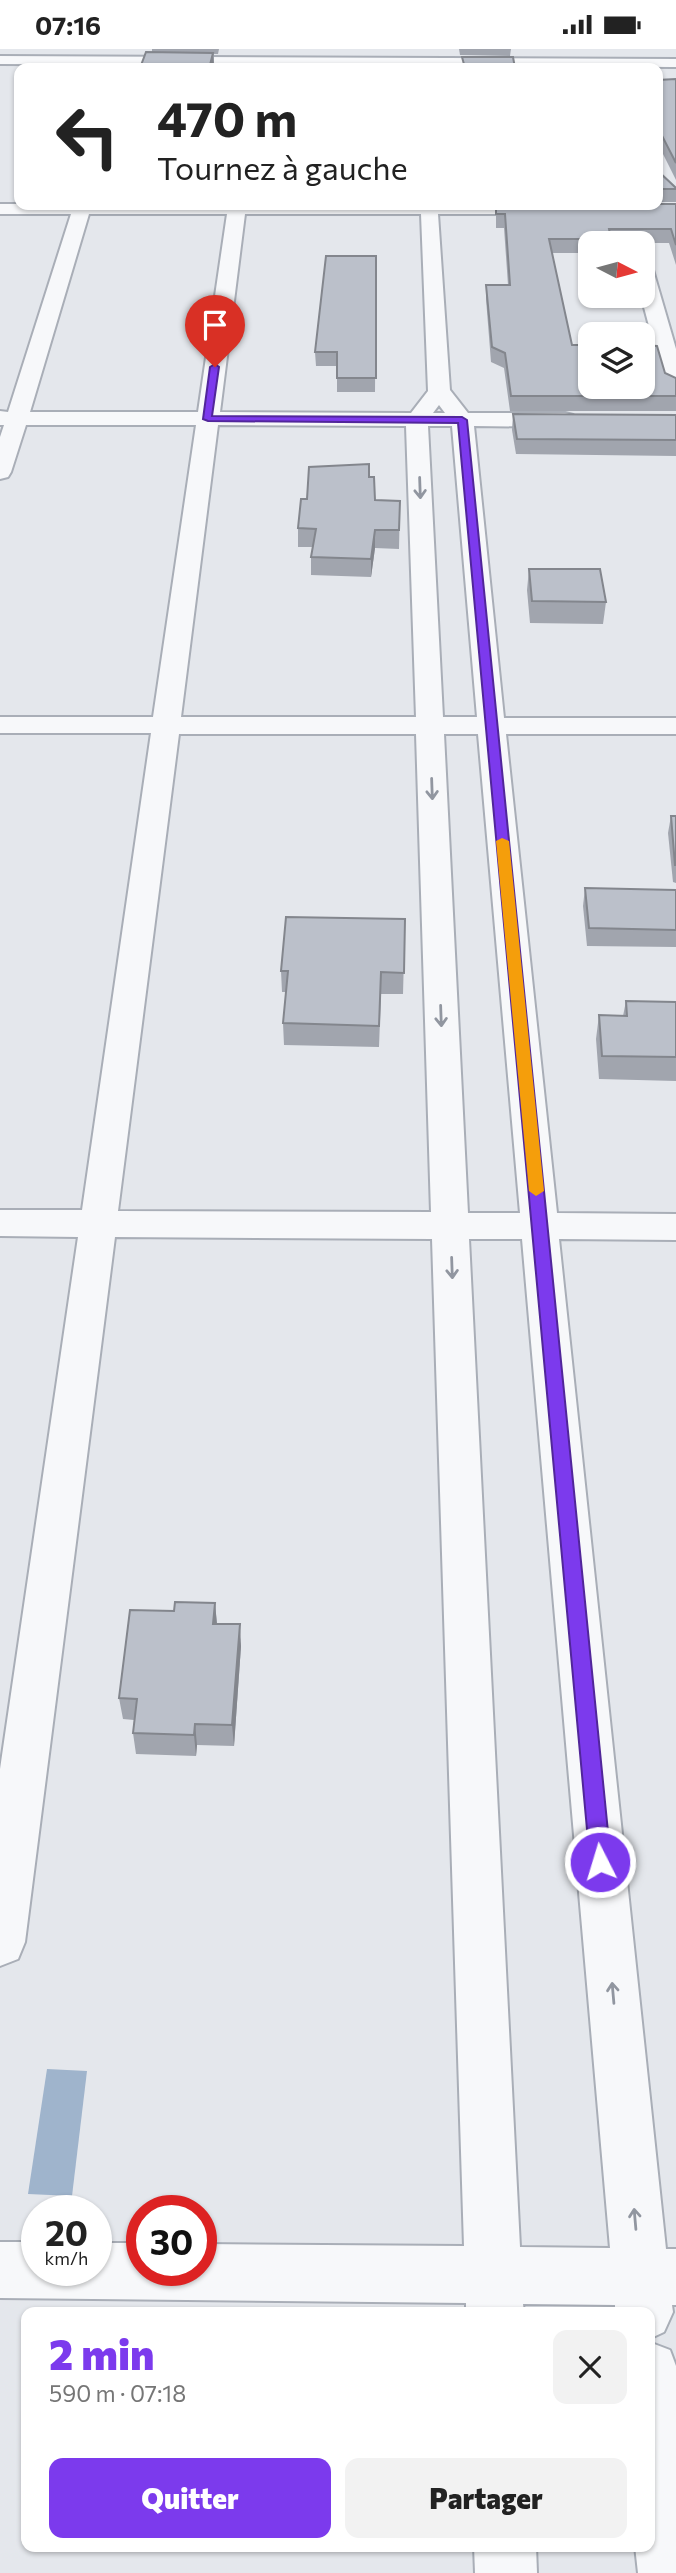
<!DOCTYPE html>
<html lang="fr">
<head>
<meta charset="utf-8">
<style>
  :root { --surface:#fff; --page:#f2f2f2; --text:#222; --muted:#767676; --accent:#7c3aed }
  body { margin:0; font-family:Commissioner,sans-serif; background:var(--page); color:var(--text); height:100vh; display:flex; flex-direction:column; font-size:26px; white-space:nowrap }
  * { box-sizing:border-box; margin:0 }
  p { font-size:23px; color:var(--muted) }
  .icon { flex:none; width:38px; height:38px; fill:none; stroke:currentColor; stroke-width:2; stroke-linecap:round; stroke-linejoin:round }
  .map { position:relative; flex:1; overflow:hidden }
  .drawer { position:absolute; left:21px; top:2258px; width:634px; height:245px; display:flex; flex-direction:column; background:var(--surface); border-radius:14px; box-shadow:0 2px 5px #0004 }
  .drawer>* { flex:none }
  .banner { position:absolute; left:14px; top:14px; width:649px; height:147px; border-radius:14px; box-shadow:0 2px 5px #0004; background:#fff; color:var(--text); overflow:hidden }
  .needle { width:46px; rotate:96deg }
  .controls { position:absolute; left:578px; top:182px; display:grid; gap:14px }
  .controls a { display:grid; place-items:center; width:77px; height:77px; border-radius:14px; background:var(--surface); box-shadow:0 2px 5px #0004; font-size:35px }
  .speed { position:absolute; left:21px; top:2146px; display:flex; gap:14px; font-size:35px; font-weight:700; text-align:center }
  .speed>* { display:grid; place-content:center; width:91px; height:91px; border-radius:50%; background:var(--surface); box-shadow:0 2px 5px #0004; line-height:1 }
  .speed small { font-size:18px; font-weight:400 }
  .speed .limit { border:10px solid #d22; background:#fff; color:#111 }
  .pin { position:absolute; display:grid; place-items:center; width:60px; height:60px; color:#fff; margin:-72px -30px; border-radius:50% 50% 50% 0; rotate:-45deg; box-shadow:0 0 7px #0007 }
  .pin .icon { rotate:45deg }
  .me { position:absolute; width:77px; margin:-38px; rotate:355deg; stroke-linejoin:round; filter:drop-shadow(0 0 5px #0008) }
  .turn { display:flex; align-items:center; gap:24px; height:147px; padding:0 28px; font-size:32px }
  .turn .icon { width:91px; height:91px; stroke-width:2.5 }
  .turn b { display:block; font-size:49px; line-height:60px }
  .round { display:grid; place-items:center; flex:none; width:74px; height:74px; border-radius:14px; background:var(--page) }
  .summary { display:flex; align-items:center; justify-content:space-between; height:119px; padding:0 28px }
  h1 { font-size:42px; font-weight:800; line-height:52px; color:var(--accent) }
  .action { display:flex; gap:14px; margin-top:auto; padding:14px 28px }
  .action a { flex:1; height:80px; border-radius:14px; background:var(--accent); color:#fff; font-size:28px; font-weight:800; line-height:80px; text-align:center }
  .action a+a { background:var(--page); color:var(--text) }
  .status { display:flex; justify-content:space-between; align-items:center; height:49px; padding:0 35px; background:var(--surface); direction:ltr }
  .status svg { height:19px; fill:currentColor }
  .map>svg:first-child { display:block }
  .water { fill:#9fb4cc }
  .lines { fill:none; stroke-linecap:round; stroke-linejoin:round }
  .street-casing { stroke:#a9aeb7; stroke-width:4 }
  .street { fill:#f7f8fa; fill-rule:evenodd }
  .wall { fill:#a1a5ae }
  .shaded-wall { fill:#83868d }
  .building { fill:#bbc0ca; stroke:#83868d; stroke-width:2 }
  .oneway { stroke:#9196a0 }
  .route { fill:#7c3aed; stroke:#51269a; stroke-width:2 }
  .slow { fill:#f59e0b }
</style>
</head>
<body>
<div class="status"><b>07:16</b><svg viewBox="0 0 49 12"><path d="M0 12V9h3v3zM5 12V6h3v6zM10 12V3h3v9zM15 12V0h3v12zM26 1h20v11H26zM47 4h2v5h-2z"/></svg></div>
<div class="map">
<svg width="676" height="2524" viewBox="0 0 676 2524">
  <rect width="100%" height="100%" fill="#e4e7ec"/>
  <!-- water -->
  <path class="water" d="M47,2020L87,2022L72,2147L28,2145Z"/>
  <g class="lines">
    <!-- street casing -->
    <g class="street-casing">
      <g id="street">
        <path d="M0,7L676,10V18L0,15Z"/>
        <path d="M0,155L552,156L557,160L548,165H438L450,341L468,364H565L573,366L576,371L573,376L565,378L474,377L504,669H676V685H506L557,1164L676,1165V1191L559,1190L666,2200H676V2256H672L673,2263L664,2283L649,2290V2263H615V2256L523,2255L524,2263H466V2254L0,2249V2193H37V2221H96V2194H142V2221H201V2195L464,2197L432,1190L115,1188L25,1893L18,1910L0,1917V1720L78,1188L0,1187V1161H82L151,684H0V668H153L196,376H26L11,423L8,428L0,430V388L4,376H0V362L8,363L71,165H0ZM89,165H227L198,363H30ZM245,165H421L428,342L411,364L220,363ZM439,356L445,364H433ZM218,376L406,377L416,668H181ZM428,377H452L477,668H443ZM179,685H416L431,1163L118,1162ZM444,685H478L520,1164H468ZM469,1190H522L610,2199L520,2198Z"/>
        <path d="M642,208L651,214L676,300V343L669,341L665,337L641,247Z"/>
        <path d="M649,2293L670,2301L676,2317V2524H638L635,2497H649Z"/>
        <path d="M474,2497H536L537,2524H475Z"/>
      </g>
    </g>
    <!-- street -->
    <use href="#street" class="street"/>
  </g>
  <!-- wall -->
  <g class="wall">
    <path d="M152,0H219L218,5H214V19H140L152,3Z"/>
    <path d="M459,0H511L510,7L460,6Z"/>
    <path d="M676,30V131L658,95V31Z"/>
    <path d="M658,122L676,139V153H658Z"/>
    <path d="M676,155V216L669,194H590V204H552L572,296L665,324L676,329V362H510L504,319L491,313L486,250V236H508L504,179H496V156Z"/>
    <path d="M376,207L375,343H337V317H316L315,303Z"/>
    <path d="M513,365L676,366V407L516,405L512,381Z"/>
    <path d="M369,428L375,451L400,452L399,500L375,499L371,528L311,526V508L313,498H298V479Z"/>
    <path d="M529,520L606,553L603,575L530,574L527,541Z"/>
    <path d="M671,767H676V834L673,833L668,784Z"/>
    <path d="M585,839L676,841V898L587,897L583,857Z"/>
    <path d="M405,870L403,945H381L379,998L284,996L283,974L286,943H282L281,922Z"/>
    <path d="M626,952L676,953V1032L599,1030L596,990L599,966L623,967Z"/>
    <path d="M215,1554L217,1575L241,1597L234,1697L197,1696L196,1707L136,1705L133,1684L134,1671L123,1670L119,1649L174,1562Z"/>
  </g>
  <!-- shaded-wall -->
  <g class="shaded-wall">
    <path d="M213,4L214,19H210V16Z"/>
    <path d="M375,481V499L371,528V510Z"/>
    <path d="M215,1554L217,1576L213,1575Z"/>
    <path d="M240,1575L241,1597L234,1697L232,1676Z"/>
    <path d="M195,1675L197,1696L196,1707L194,1686Z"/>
  </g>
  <!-- building -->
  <g class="building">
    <path d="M146,3L213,4L210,16H187L186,19H140Z"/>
    <path d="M462,8H513L515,19H465Z"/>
    <path d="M676,30V114L658,79V31Z"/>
    <path d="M658,122L676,139V140H658Z"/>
    <path d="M658,155H676V196L671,180H609L611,190H549L572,296H590V338H642V296L657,297L665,324L676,329V347H511L505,304L492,298L486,236H510L505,165H496V156Z"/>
    <path d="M326,207H376V329H337V303H315Z"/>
    <path d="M513,365L676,366V391L517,390Z"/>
    <path d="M369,415V428H374L375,451L400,452L399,481H375L371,510L311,508L316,480L298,479L301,450H307L309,418Z"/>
    <path d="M529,520H600L606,553L532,552Z"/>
    <path d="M671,767H676V816H675Z"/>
    <path d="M585,839L676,841V881L589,879Z"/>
    <path d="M286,868L405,870L404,924L381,923L379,977L283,974L288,922H281Z"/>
    <path d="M626,952L676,953V1008L602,1007L599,966L627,967Z"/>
    <path d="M175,1553L215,1554L213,1575H240L232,1676L195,1675L194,1686L133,1684L137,1650L119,1649L130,1561L174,1562Z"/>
  </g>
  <!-- one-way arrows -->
  <defs><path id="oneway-shaft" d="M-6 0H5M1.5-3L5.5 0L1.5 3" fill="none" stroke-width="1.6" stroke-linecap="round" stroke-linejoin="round" transform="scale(1.75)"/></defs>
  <g class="oneway">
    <use href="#oneway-shaft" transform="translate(420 439) rotate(88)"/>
    <use href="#oneway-shaft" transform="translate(432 740) rotate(88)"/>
    <use href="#oneway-shaft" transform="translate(441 967) rotate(88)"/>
    <use href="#oneway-shaft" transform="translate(452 1219) rotate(88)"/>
    <use href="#oneway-shaft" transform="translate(613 1944) rotate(-95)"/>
    <use href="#oneway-shaft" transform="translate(635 2170) rotate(-95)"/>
  </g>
  <!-- route -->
  <path class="route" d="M215,315L219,318L212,367L462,368L467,371L611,1813L608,1820L600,1822L593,1820L590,1813L458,374L208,372L203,370L210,318Z"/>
  <!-- slow -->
  <path class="slow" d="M502,789L509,792L544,1142L536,1147L529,1142L496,792Z"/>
</svg>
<div class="controls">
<a><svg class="needle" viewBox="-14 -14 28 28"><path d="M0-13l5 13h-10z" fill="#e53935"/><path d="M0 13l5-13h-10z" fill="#767676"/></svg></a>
<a><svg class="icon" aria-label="layers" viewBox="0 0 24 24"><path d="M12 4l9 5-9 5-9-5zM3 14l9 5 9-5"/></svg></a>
</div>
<div class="speed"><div>20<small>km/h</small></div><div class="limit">30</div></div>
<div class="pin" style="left:215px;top:318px;background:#d93025"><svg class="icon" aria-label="arrive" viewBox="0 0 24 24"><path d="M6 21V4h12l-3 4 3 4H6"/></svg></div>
<svg class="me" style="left:600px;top:1813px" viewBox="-20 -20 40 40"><circle r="17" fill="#7c3aed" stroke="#fff" stroke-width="3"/><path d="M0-11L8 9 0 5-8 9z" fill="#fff"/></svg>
<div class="banner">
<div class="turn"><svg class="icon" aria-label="left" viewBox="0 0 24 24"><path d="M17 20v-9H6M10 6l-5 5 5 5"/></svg><div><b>470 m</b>Tournez à gauche</div></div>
</div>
<section class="drawer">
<div class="summary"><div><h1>2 min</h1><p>590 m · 07:18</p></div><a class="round"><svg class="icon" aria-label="close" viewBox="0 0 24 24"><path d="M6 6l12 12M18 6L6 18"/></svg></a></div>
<div class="action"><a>Quitter</a><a>Partager</a></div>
</section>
</div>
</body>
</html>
